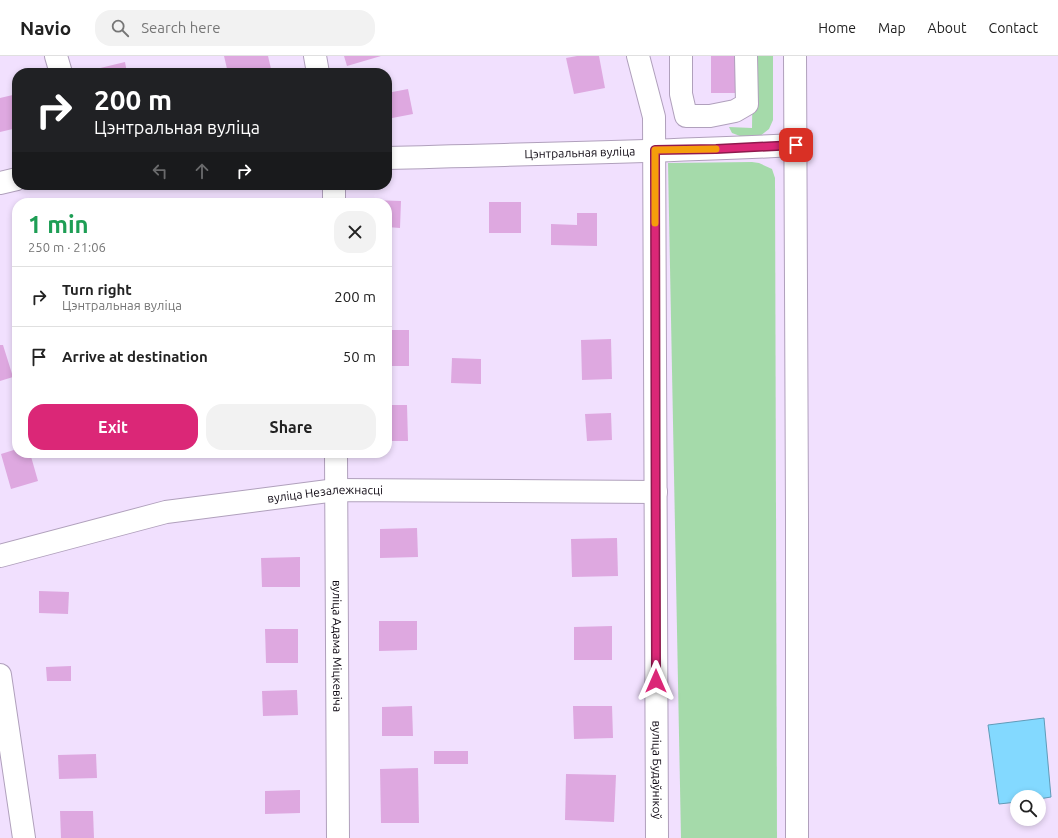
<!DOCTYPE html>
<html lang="en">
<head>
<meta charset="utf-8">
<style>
  :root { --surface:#fff; --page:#f2f2f2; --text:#222; --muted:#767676; --line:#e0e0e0; --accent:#db2777 }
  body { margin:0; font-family:Ubuntu,sans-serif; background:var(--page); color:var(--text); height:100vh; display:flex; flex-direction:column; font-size:15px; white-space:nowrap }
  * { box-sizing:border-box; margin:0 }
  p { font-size:13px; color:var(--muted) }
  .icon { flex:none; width:22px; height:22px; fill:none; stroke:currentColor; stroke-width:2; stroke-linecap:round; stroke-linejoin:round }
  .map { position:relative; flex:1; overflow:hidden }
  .drawer { position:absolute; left:12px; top:142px; width:380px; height:260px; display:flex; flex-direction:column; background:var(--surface); border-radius:16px; box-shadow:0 2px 6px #0003 }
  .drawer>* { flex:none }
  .guide { position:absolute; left:12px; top:12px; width:380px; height:122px; border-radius:16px; box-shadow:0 2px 6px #0003; background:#202124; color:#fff; overflow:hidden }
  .buttons { position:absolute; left:1010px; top:734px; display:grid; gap:8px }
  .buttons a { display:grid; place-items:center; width:36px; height:36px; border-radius:50%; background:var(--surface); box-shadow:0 2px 6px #0003; font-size:20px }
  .pin { position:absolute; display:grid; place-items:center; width:34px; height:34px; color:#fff; margin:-17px; border-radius:8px; box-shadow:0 2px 6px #0006 }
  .me { position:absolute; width:44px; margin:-22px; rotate:0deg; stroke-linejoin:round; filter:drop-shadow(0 0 3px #0008) }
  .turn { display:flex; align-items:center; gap:14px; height:84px; padding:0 16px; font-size:18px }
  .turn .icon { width:52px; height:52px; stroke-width:2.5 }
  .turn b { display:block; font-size:28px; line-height:34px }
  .lanes { display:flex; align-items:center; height:38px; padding:0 16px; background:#0003; justify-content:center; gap:20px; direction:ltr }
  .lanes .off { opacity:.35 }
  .round { display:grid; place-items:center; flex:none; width:42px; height:42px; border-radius:16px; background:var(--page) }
  .summary { display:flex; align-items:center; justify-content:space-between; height:68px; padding:0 16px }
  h1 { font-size:24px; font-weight:600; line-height:30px; color:#1e9e55 }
  .button { display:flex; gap:8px; margin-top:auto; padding:8px 16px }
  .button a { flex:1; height:46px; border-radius:16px; background:var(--accent); color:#fff; font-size:16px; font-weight:600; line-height:46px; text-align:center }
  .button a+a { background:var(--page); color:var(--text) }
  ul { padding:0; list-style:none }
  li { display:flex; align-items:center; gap:12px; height:60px; padding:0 16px; border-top:1px solid var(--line) }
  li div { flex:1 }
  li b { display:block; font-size:15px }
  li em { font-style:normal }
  header { display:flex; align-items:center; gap:24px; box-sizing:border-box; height:56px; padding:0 20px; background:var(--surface); border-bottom:1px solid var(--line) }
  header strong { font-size:19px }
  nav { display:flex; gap:22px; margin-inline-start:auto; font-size:14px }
  .search { width:280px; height:36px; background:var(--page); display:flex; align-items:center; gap:10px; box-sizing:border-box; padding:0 14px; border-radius:16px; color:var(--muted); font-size:15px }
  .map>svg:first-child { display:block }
  .green { fill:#a5daaa }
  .water { fill:#83d9ff; stroke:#609bb8 }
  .building { fill:#dea8e0 }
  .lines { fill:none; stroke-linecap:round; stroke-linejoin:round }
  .minor-casing { stroke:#b0a0bc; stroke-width:24 }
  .minor { stroke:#fff; stroke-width:22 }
  .route-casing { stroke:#8e194d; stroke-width:10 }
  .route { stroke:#db2777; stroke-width:7 }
  .slow { stroke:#f59e0b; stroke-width:7 }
  .labels { text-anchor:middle; stroke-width:3; stroke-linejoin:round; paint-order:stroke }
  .street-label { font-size:12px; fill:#0f0913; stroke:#f1e0fe }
</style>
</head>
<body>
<header>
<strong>Navio</strong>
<div class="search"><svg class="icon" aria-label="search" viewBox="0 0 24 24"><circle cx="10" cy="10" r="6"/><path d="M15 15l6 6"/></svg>Search here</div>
<nav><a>Home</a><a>Map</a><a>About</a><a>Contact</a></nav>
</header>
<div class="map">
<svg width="1058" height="782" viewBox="0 0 1058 782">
  <rect width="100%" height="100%" fill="#f1e0fe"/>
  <!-- green -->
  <g class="green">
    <path d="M753,0H773V64L769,73L760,80H740L732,77L729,71L752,72Z"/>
    <path d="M752,106L759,107L772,113L775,122L777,782H681L668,107Z"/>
  </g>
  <!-- water -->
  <path class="water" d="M1044,662L1051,741L1039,743V741H1017V746L999,748L988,669Z"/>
  <!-- building -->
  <g class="building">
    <path d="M224,0H268L272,17H228Z"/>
    <path d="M344,0H381L347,10Z"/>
    <path d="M577,0H599L605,32L574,38L566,2Z"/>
    <path d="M711,0H735L736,37H711Z"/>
    <path d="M125,6L127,17H93L92,14Z"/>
    <path d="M408,33L413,58L387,63V37Z"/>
    <path d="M17,38V72L0,76V42Z"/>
    <path d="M372,144L401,145L400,172L387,171V147H372Z"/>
    <rect x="489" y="146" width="32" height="31"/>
    <path d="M577,157H597V190L551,189V168L577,169Z"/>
    <rect x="387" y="274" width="22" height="36"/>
    <path d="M611,283L612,323L582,324L581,284Z"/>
    <path d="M0,289H3L13,321L0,325Z"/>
    <path d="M452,302L481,303V328L451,327Z"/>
    <path d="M387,349H407L408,385H387Z"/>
    <path d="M611,357L612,384L587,385L585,358Z"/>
    <path d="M17,393V397H30L38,425L11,433L1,398Z"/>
    <path d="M417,472L418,501L380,502V473Z"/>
    <path d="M617,482L618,520L572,521L571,483Z"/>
    <path d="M300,501V531H262L261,502Z"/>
    <path d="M39,535L69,536L68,558L39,557Z"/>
    <path d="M379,565H417V594L379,595Z"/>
    <path d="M612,570V604H574V571Z"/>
    <path d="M265,573H298V607H266Z"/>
    <path d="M71,610V625H47L46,611Z"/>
    <path d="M297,634L298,659L263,660L262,635Z"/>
    <path d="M412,650L413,680H382V651Z"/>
    <path d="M573,650H612L613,682L574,683Z"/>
    <rect x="434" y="695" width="34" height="13"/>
    <path d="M96,698L97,722L59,723L58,699Z"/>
    <path d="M418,712L419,767H381L380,713Z"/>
    <path d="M566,718L616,719L614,766L565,764Z"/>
    <path d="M300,734V757L265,758V735Z"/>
    <path d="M60,755H93L94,782H61Z"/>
  </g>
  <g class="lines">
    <!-- minor casing -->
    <g class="minor-casing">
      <g id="minor">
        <path d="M56,0L61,17"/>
        <path d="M315,0L318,17"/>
        <path id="s1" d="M638,0L654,61L657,782"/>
        <path d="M681,0V38L686,60H710L735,55L747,48L746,0"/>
        <path d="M795,0L797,462V782"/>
        <path id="s2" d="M387,102C523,98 660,96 796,89"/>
        <path d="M0,127L17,123"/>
        <path d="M334,129V147"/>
        <path id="s3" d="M336,397L338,782"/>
        <path id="s4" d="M0,500L166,456L336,434L656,436"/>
        <path d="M0,619L24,782"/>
      </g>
    </g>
    <!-- minor -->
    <use href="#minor" class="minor"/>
  </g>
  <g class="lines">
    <!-- route casing -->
    <g class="route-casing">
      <path id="route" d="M656,625L655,94L716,93L796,89"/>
    </g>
    <!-- route -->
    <use href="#route" class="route"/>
    <!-- slow -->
    <path class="slow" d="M655,167V94L716,93"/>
  </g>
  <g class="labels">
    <!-- street labels -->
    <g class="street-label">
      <text dy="4" stroke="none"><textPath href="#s2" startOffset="193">Цэнтральная вуліца</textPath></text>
      <text dy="4" stroke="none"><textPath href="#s4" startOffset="332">вуліца Незалежнасці</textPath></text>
      <text dy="4" stroke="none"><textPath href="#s3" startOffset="193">вуліца Адама Міцкевіча</textPath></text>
      <text dy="4" stroke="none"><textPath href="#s1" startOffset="716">вуліца Будаўнікоў</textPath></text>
    </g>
  </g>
</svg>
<div class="buttons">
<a><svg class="icon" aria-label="search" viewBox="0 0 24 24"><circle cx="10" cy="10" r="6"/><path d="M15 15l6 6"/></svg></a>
</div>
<div class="pin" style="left:796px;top:89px;background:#d93025"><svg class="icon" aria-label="arrive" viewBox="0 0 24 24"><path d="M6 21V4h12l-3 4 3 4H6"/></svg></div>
<svg class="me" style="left:656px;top:625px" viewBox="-20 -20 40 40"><path d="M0-17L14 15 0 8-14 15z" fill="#db2777" stroke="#fff" stroke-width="4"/></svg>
<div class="guide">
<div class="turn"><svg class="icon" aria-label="right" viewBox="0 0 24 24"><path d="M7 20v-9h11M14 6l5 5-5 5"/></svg><div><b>200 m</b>Цэнтральная вуліца</div></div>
<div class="lanes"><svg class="icon off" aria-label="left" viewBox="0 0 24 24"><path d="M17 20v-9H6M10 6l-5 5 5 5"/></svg><svg class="icon off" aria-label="ahead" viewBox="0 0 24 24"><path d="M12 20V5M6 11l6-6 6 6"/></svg><svg class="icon" aria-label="right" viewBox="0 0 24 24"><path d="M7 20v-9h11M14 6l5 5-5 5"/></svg></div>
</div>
<section class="drawer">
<div class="summary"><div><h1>1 min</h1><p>250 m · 21:06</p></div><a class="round"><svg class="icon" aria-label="close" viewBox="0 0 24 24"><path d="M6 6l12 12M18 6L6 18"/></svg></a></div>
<ul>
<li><svg class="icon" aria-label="right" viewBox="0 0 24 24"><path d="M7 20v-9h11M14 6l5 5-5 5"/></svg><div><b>Turn right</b><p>Цэнтральная вуліца</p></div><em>200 m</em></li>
<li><svg class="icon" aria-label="arrive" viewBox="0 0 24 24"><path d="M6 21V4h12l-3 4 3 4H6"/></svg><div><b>Arrive at destination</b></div><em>50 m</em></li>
</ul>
<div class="button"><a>Exit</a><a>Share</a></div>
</section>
</div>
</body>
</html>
